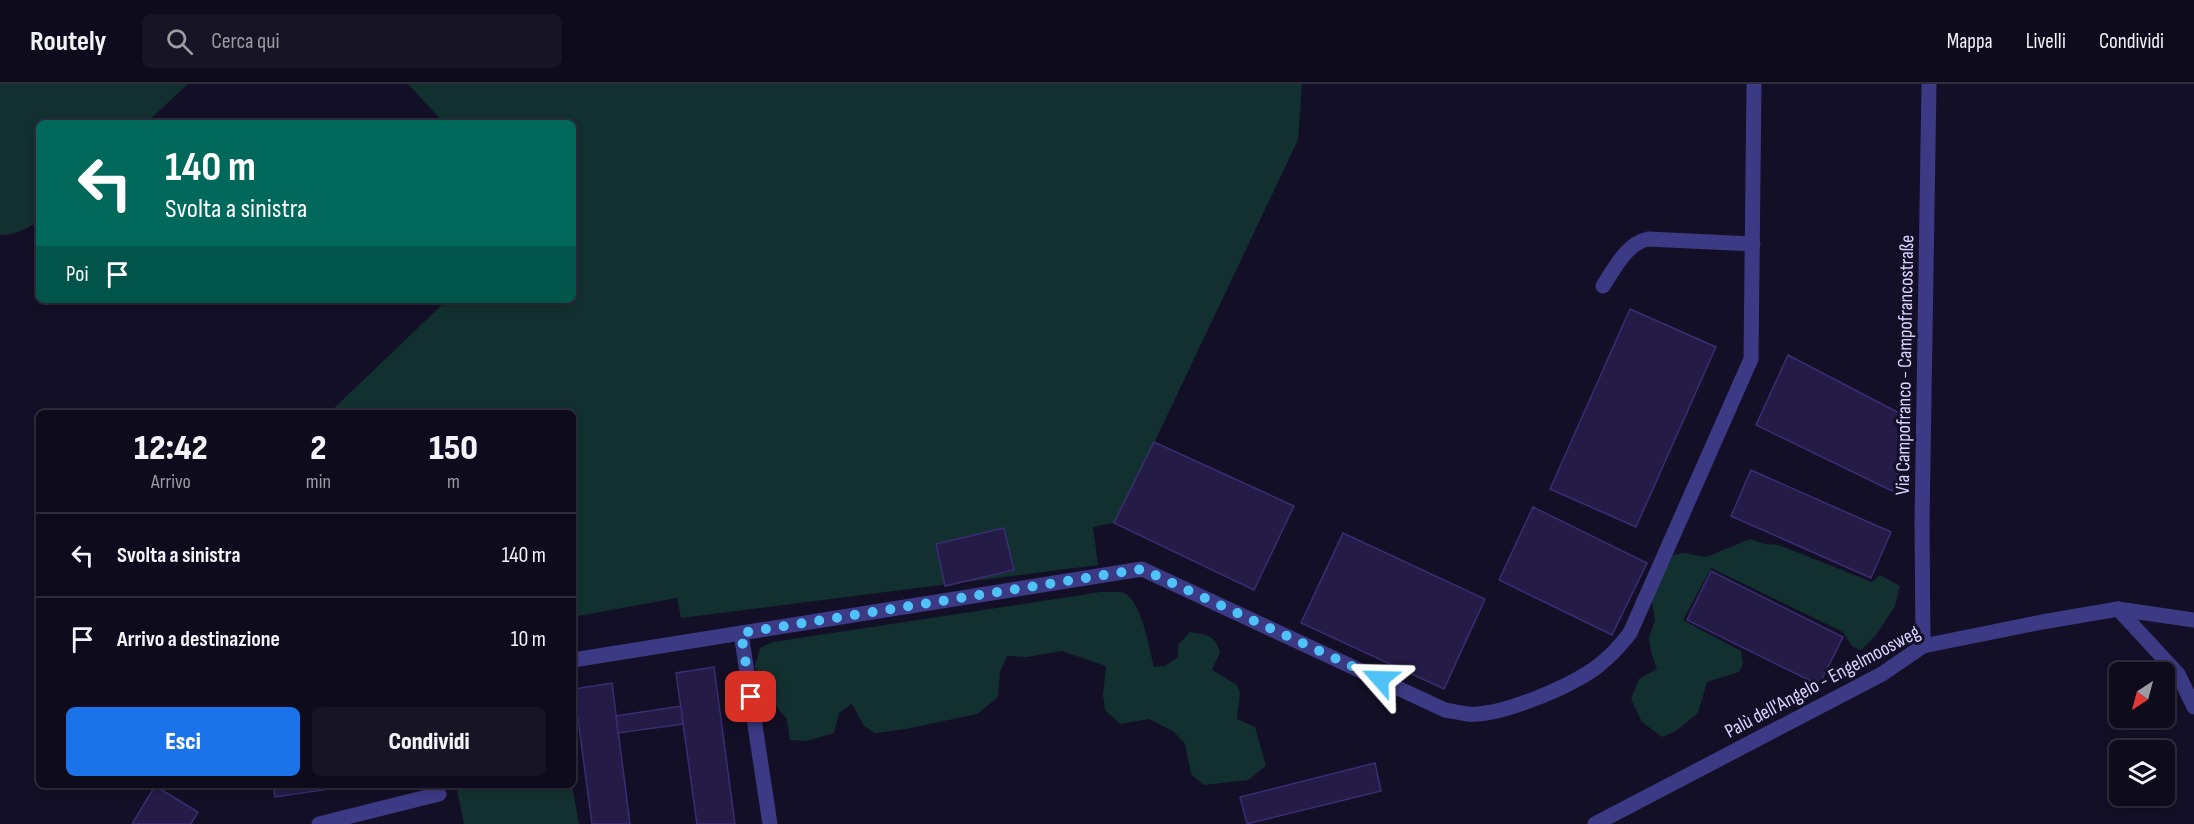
<!DOCTYPE html>
<html lang="it">
<head>
<meta charset="utf-8">
<style>
  :root { --surface:#0e0b1c; --page:#171425; --text:#f1f3f6; --muted:#9b9ba3; --line:#2e2b3b; --accent:#1a73e8 }
  body { margin:0; font-family:"Sofia Sans Condensed",sans-serif; background:var(--page); color:var(--text); height:100vh; display:flex; flex-direction:column; font-size:22px; white-space:nowrap }
  * { box-sizing:border-box; margin:0 }
  p { font-size:20px; color:var(--muted) }
  .icon { flex:none; width:33px; height:33px; fill:none; stroke:currentColor; stroke-width:2; stroke-linecap:round; stroke-linejoin:round }
  .map { position:relative; flex:1; overflow:hidden }
  .drawer { position:absolute; left:36px; top:326px; width:540px; height:378px; display:flex; flex-direction:column; background:var(--surface); border-radius:9px; box-shadow:0 3px 9px #0003,0 0 0 2px var(--line) }
  .drawer>* { flex:none }
  .banner { position:absolute; left:36px; top:36px; width:540px; height:183px; border-radius:9px; box-shadow:0 3px 9px #0003,0 0 0 2px var(--line); background:#00695c; color:#fff; overflow:hidden }
  .needle { width:39px; rotate:216deg }
  .fabs { position:absolute; left:2109px; top:578px; display:grid; gap:12px }
  .fabs a { display:grid; place-items:center; width:66px; height:66px; border-radius:9px; background:var(--surface); box-shadow:0 3px 9px #0003,0 0 0 2px var(--line); font-size:30px }
  .pin { position:absolute; display:grid; place-items:center; width:51px; height:51px; color:#fff; margin:-26px; border-radius:12px; box-shadow:0 3px 9px #0006 }
  .me { position:absolute; width:66px; margin:-33px; rotate:295deg; stroke-linejoin:round; filter:drop-shadow(0 0 4px #0008) }
  .turn { display:flex; align-items:center; gap:21px; height:126px; padding:0 30px; font-size:27px }
  .turn .icon { width:78px; height:78px; stroke-width:2.5 }
  .turn b { display:block; font-size:42px; line-height:51px }
  .then { display:flex; align-items:center; height:57px; padding:0 30px; background:#0003; gap:12px; font-size:22px }
  .eta { display:flex; justify-content:space-evenly; align-items:center; height:102px; text-align:center }
  .eta b { font-size:36px; font-weight:800; line-height:42px }
  .primary-button { display:flex; gap:12px; margin-top:auto; padding:12px 30px }
  .primary-button a { flex:1; height:69px; border-radius:9px; background:var(--accent); color:#fff; font-size:24px; font-weight:800; line-height:69px; text-align:center }
  .primary-button a+a { background:var(--page); color:var(--text) }
  ul { padding:0; list-style:none }
  li { display:flex; align-items:center; gap:18px; height:84px; padding:0 30px; border-top:2px solid var(--line) }
  li div { flex:1 }
  li b { display:block; font-size:22px }
  li em { font-style:normal }
  header { display:flex; align-items:center; gap:36px; box-sizing:border-box; height:84px; padding:0 30px; background:var(--surface); border-bottom:2px solid var(--line) }
  header strong { font-size:28px }
  nav { display:flex; gap:33px; margin-inline-start:auto; font-size:21px }
  .search { width:420px; height:54px; background:var(--page); display:flex; align-items:center; gap:15px; box-sizing:border-box; padding:0 21px; border-radius:9px; color:var(--muted); font-size:22px }
  .map>svg:first-child { display:block }
  .green { fill:#12302f }
  .building { fill:#241b47; stroke:#3b2d73; stroke-width:1.5 }
  .lines { fill:none; stroke-linecap:round; stroke-linejoin:round }
  .minor { stroke:#3d3a85; stroke-width:15 }
  .route { stroke:#4fc3f7; stroke-width:10; stroke-dasharray:0 18 }
  .labels { text-anchor:middle; stroke-width:6; stroke-linejoin:round; paint-order:stroke }
  .street-label { font-size:20px; fill:#d9d4ff; stroke:#130f26 }
</style>
</head>
<body>
<header>
<strong>Routely</strong>
<div class="search"><svg class="icon" aria-label="search" viewBox="0 0 24 24"><circle cx="10" cy="10" r="6"/><path d="M15 15l6 6"/></svg>Cerca qui</div>
<nav><a>Mappa</a><a>Livelli</a><a>Condividi</a></nav>
</header>
<div class="map">
<svg width="2194" height="740" viewBox="0 0 2194 740">
  <rect width="100%" height="100%" fill="#130f26"/>
  <!-- green -->
  <g class="green">
    <path d="M0,0H188L146,39H39V137C27,145 15,151 0,151Z"/>
    <path d="M408,0H1302L1298,56L1155,357L1114,439L1093,443L1098,481L681,534L677,514L573,533V328H330L447,216H573V39H444Z"/>
    <path d="M1750,455L1765,460L1779,461L1872,498L1880,491L1900,502L1895,522L1876,551L1861,566L1852,562L1843,548L1711,484L1683,536L1741,567L1743,579L1739,588L1707,598L1698,629L1676,647L1662,653L1642,638L1631,615L1639,595L1657,585L1651,568L1649,553L1655,536L1651,514L1673,471L1685,469L1706,473Z"/>
    <path d="M1101,508C1107,508 1118,507 1124,509C1142,517 1149,565 1154,583L1165,582L1178,573V561L1190,548C1207,551 1214,550 1220,568L1212,586L1237,601L1240,609L1237,635L1255,643L1266,682L1248,696L1204,701L1191,690L1185,660L1173,647L1149,635L1120,640L1105,626L1103,611L1106,582L1062,567L1027,573L1007,572L1000,588L998,613L977,630L906,645L875,649L864,642L852,620L839,629L834,649L807,657L790,656L787,635L774,620L761,609L755,582L760,564L773,558Z"/>
    <path d="M456,701H572L579,740H464Z"/>
  </g>
  <!-- building -->
  <g class="building">
    <path d="M1630,225L1716,263L1636,443L1550,405Z"/>
    <path d="M1788,271L1903,331L1898,392L1892,407L1756,341Z"/>
    <path d="M1154,358L1294,422L1254,506L1114,439Z"/>
    <path d="M1751,386L1891,448L1871,494L1731,432Z"/>
    <path d="M1533,423L1647,479L1612,551L1499,496Z"/>
    <path d="M1004,444L1014,486L945,502L936,460Z"/>
    <path d="M1343,449L1485,515L1444,605L1301,539Z"/>
    <path d="M1711,487L1843,553L1819,601L1687,536Z"/>
    <path d="M714,583L735,740H697L676,589Z"/>
    <path d="M612,599L630,740H592L574,605Z"/>
    <path d="M681,622L683,640L618,649L616,632Z"/>
    <path d="M1375,679L1381,707L1247,740L1240,713Z"/>
    <path d="M273,700H364L275,713Z"/>
    <path d="M155,702L198,728L191,740H132Z"/>
  </g>
  <g class="lines">
    <!-- minor -->
    <g class="minor">
      <path d="M1603,202C1615,184 1626,160 1648,155L1753,160"/>
      <path d="M2118,525L2178,590L2194,623"/>
      <path d="M741,549L770,740"/>
      <path d="M1923,562L1922,438L1929,0"/>
      <path d="M573,576L1142,485L1445,626C1452,627 1460,629 1468,630C1500,633 1568,603 1594,585C1608,575 1620,562 1630,549L1751,275L1754,0"/>
      <path d="M319,740L439,710"/>
      <path d="M1595,740L1882,590L1923,562L2042,538L2118,525L2194,536"/>
    </g>
  </g>
  <g class="lines">
    <!-- route -->
    <path class="route" d="M751,613L741,549L1142,485L1380,595"/>
  </g>
  <g class="labels">
    <!-- street labels -->
    <g class="street-label">
      <text transform="translate(1904 281) rotate(-89)" y="7">Via Campofranco - Campofrancostraße</text>
      <text transform="translate(1822 597) rotate(-28)" y="7">Palù dell'Angelo - Engelmoosweg</text>
    </g>
  </g>
</svg>
<div class="fabs">
<a><svg class="needle" viewBox="-14 -14 28 28"><path d="M0-13l5 13h-10z" fill="#e53935"/><path d="M0 13l5-13h-10z" fill="#9b9ba3"/></svg></a>
<a><svg class="icon" aria-label="layers" viewBox="0 0 24 24"><path d="M12 4l9 5-9 5-9-5zM3 14l9 5 9-5"/></svg></a>
</div>
<div class="pin" style="left:751px;top:613px;background:#d93025"><svg class="icon" aria-label="arrive" viewBox="0 0 24 24"><path d="M6 21V4h12l-3 4 3 4H6"/></svg></div>
<svg class="me" style="left:1380px;top:595px" viewBox="-20 -20 40 40"><path d="M0-17L14 15 0 8-14 15z" fill="#4fc3f7" stroke="#fff" stroke-width="4"/></svg>
<div class="banner">
<div class="turn"><svg class="icon" aria-label="left" viewBox="0 0 24 24"><path d="M17 20v-9H6M10 6l-5 5 5 5"/></svg><div><b>140 m</b>Svolta a sinistra</div></div>
<div class="then">Poi<svg class="icon" aria-label="arrive" viewBox="0 0 24 24"><path d="M6 21V4h12l-3 4 3 4H6"/></svg></div>
</div>
<section class="drawer">
<div class="eta">
<div><b>12:42</b><p>Arrivo</p></div>
<div><b>2</b><p>min</p></div>
<div><b>150</b><p>m</p></div>
</div>
<ul>
<li><svg class="icon" aria-label="left" viewBox="0 0 24 24"><path d="M17 20v-9H6M10 6l-5 5 5 5"/></svg><div><b>Svolta a sinistra</b></div><em>140 m</em></li>
<li><svg class="icon" aria-label="arrive" viewBox="0 0 24 24"><path d="M6 21V4h12l-3 4 3 4H6"/></svg><div><b>Arrivo a destinazione</b></div><em>10 m</em></li>
</ul>
<div class="primary-button"><a>Esci</a><a>Condividi</a></div>
</section>
</div>
</body>
</html>
